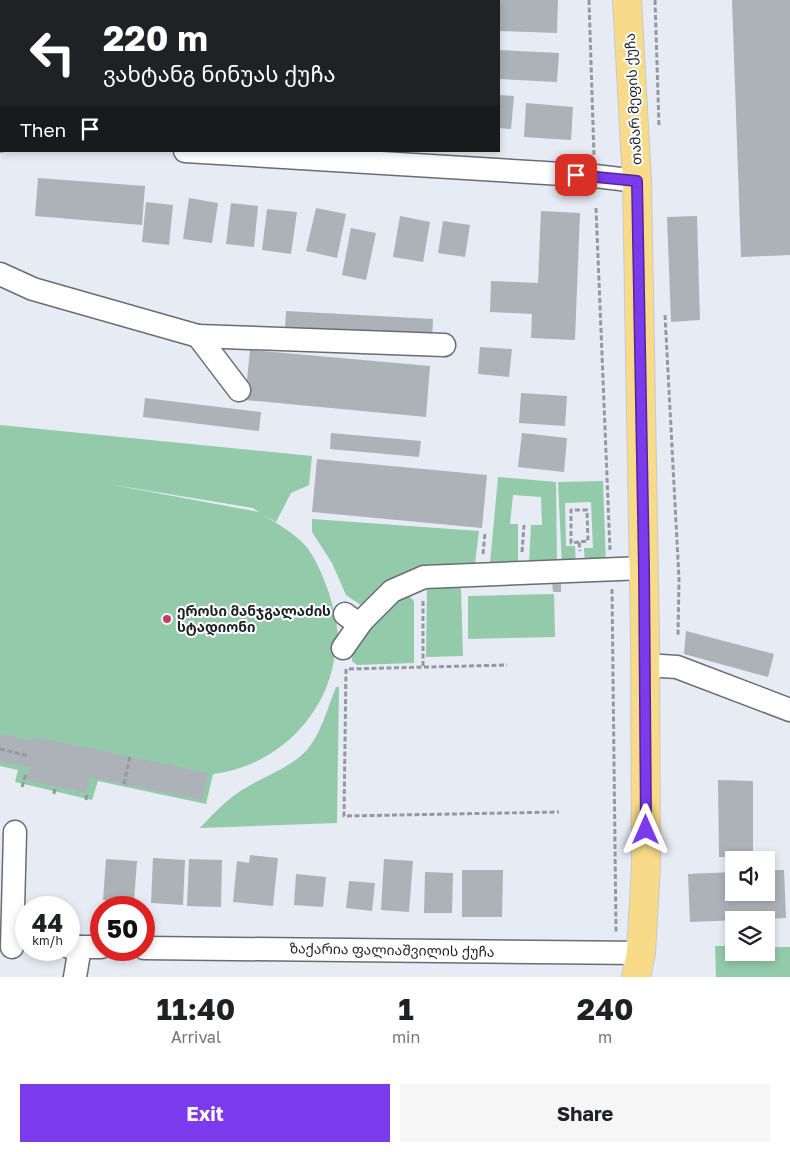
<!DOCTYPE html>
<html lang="en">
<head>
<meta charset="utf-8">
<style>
  :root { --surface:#fff; --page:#f6f6f6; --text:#202124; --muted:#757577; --accent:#7c3aed }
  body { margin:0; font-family:"Golos Text","Noto Sans Georgian",sans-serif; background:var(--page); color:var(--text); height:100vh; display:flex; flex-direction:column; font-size:19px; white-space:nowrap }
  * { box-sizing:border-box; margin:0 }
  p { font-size:16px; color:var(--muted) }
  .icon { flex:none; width:28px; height:28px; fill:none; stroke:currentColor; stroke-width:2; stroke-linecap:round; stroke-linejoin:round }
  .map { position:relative; height:977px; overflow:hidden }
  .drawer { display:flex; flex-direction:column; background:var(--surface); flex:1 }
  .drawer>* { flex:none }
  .banner { position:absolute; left:0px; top:0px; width:500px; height:152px; box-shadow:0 2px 8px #0003; background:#202124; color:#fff; overflow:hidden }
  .tools { position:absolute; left:725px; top:851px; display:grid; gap:10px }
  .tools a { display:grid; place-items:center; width:50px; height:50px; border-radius:0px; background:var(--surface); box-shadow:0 2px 8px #0003; font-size:25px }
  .speed { position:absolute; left:15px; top:896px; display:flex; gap:10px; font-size:25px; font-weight:700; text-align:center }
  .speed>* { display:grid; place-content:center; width:65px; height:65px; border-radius:50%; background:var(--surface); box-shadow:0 2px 8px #0003; line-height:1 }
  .speed small { font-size:12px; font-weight:400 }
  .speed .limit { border:8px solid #d22; background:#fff; color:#111 }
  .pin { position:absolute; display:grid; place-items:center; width:42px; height:42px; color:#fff; margin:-21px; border-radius:10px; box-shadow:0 2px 8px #0006 }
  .me { position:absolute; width:55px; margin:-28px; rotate:0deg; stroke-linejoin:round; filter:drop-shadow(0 0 4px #0008) }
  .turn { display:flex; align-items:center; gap:18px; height:105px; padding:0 20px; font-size:22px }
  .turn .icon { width:65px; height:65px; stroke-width:2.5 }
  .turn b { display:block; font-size:35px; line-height:42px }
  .then { display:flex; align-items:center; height:48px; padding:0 20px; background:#0003; gap:10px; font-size:19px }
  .eta { display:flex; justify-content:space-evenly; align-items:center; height:85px; text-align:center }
  .eta b { font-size:30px; font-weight:700; line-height:35px }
  .button { display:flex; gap:10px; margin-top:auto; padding:10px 20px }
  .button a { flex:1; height:58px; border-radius:0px; background:var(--accent); color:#fff; font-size:20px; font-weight:700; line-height:58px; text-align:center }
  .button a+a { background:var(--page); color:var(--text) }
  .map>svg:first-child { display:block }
  .green { fill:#93caaa; fill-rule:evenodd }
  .building { fill:#adb1b8 }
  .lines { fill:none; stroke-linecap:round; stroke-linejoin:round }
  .minor-casing { stroke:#696d73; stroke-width:25 }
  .major-casing { stroke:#c9c9ca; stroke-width:30 }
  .path { stroke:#95989e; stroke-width:3; stroke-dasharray:5 2.5; stroke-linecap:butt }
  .minor { stroke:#fff; stroke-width:22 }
  .major { stroke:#f8db88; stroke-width:28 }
  .route-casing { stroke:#51269a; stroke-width:12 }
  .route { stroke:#7c3aed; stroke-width:9 }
  .poi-dot { fill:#c93b67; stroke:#fff; stroke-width:2 }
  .labels { text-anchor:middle; stroke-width:4; stroke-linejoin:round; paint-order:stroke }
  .street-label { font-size:14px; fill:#1f2023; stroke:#fff }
  .poi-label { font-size:14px; font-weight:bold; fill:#1f2023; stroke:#fff; text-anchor:start }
</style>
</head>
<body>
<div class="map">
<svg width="790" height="977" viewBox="0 0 790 977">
  <rect width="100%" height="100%" fill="#e7ebf3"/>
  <!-- green -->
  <g class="green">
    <path d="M0,425L312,456L309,485L291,493L276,522L262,514C276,523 291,531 303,543C315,555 323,577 329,593C333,606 336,620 338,634C338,642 335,652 334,660C324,720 273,767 213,774L206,804L98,781L92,800L15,782L18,770L0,766ZM108,484L253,508L259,512Z"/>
    <path d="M498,477L556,482L557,563H529L531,525H542L541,497L513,495L510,524H518V563L490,564Z"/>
    <path d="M603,481L606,565L585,566L584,548H593L591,502L565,503L566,546H575L576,566H562L558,482Z"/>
    <path d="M312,519L479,531L475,563L406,572L362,606L346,595L332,563L312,532Z"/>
    <path d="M469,582L461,588L463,656L426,657L427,588Z"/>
    <path d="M554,594L555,637L468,639V596Z"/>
    <path d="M409,596L414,601V663L357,665L352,661L353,647L390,603Z"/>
    <path d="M336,687H339L337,823L200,828C213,814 226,800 242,790C262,777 288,769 305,752C321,735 327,709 336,687Z"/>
    <path d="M715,946H734V952H766V947H790V977H716Z"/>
  </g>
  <!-- building -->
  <g class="building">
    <path d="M499,0H558L557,33L499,31Z"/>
    <path d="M732,0H790V255L741,257Z"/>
    <path d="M499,50L559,53L557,82L499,79Z"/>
    <path d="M499,95L514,96L511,129L499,128Z"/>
    <path d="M526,103L573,107L571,140L524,137Z"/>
    <path d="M38,178L145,186L142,225L35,216Z"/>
    <path d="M189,198L218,203L212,243L183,239Z"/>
    <path d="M146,202L173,205L169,245L142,242Z"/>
    <path d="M231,203L258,206L254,247L226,244Z"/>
    <path d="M316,208L346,214L337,258L306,251Z"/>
    <path d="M267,209L297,212L291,254L262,250Z"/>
    <path d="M541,211L580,213L575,340L531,338L532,314L490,312L491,281L538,283Z"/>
    <path d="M400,216L430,222L423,262L393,257Z"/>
    <path d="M697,216L700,320L671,322L667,217Z"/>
    <path d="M443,221L470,225L465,257L438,253Z"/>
    <path d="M351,228L376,233L366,280L342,275Z"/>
    <path d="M286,311L433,319L432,339L285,331Z"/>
    <path d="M480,347L512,349L509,377L478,374Z"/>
    <path d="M250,350L430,366L426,417L245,400Z"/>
    <path d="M521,393L567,396L565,426L519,423Z"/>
    <path d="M145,398L261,412L259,431L143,417Z"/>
    <path d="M331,433L421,441L419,457L330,449Z"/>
    <path d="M522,433L567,438L564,472L518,467Z"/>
    <path d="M317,459L487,475L482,528L312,512Z"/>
    <path d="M561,579V592H553L552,580Z"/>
    <path d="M686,631L774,654L768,677L684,654Z"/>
    <path d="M0,734L34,741L35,737L208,773L202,800L89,777L86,793L26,780L29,767L0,761Z"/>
    <path d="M718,780L753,781V857H719Z"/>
    <path d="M250,855L278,858L273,906L233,902L237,861L249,863Z"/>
    <path d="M153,858L185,860L183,905L151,903Z"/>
    <path d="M106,859L137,861L134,901L103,900Z"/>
    <path d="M189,859L222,860L221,907L187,906Z"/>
    <path d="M384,859L413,861L409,912L381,910Z"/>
    <path d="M462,870H503L502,917H462Z"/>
    <path d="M766,870H784L786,918L690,922L688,874L734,872V892H766Z"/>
    <path d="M425,872L453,873L452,913H424Z"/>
    <path d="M296,874L326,877L323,907L294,905Z"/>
    <path d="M349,881L375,883L372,911L346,908Z"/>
  </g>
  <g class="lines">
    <!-- minor casing -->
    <g class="minor-casing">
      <g id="minor">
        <path d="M60,1V0"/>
        <path d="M0,95L1,93"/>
        <path d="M0,140H1"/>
        <path d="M185,151L595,176L637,181"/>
        <path d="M0,274L33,289L198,336L444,345"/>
        <path d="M198,336L239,390"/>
        <path d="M345,614L353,620L362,621L392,591L424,577L644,568"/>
        <path d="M343,648L362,621"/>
        <path d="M645,665L677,667L790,710"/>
        <path d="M12,947L15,832"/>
        <path d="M69,947H101"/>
        <path d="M144,948L641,953"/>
        <path d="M75,977L80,947"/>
      </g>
    </g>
    <!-- major casing -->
    <g class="major-casing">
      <path id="major" d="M627,0L637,181L645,639L646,866L641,953L636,977"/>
    </g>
    <!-- path -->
    <g class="path">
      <path d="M589,0L594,156"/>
      <path d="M655,0L659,126"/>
      <path d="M596,208L610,550"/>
      <path d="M665,315L679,579L678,636"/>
      <path d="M579,542L571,543V510H587L588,541L579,542L580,551"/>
      <path d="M522,552L524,525"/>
      <path d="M483,554L485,533"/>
      <path d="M612,589L616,932"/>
      <path d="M423,666V599"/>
      <path d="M346,669L344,816L559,812"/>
      <path d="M349,669L507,665"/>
      <path d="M0,749L29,756"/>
      <path d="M124,784L130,756"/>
      <path d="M22,787L26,773"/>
      <path d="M54,794L55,787"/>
      <path d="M86,800L87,794"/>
    </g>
    <!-- minor -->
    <use href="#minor" class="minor"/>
    <!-- major -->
    <use href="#major" class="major"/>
  </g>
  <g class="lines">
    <!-- route casing -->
    <g class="route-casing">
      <path id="route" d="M576,175L637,181L644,568L646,830"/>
    </g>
    <!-- route -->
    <use href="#route" class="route"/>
  </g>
  <!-- markers -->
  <circle class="poi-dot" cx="167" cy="619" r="5"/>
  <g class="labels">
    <!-- street labels -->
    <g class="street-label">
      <text transform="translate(633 99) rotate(-93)" y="5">თამარ მეფის ქუჩა</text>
      <text transform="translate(392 950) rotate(1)" y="5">ზაქარია ფალიაშვილის ქუჩა</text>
    </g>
    <!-- poi labels -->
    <g class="poi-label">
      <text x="177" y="616">ეროსი მანჯგალაძის<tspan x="177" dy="16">სტადიონი</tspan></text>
    </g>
  </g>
</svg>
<div class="tools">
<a><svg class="icon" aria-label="sound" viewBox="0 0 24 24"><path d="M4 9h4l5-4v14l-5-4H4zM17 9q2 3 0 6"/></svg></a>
<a><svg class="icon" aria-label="layers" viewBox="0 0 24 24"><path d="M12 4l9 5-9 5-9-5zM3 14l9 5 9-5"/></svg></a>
</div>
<div class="speed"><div>44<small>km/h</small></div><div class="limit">50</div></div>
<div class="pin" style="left:576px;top:175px;background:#d93025"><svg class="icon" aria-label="arrive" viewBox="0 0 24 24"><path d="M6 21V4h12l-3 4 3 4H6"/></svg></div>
<svg class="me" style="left:646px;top:830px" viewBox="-20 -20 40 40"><path d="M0-17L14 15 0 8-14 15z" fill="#7c3aed" stroke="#fff" stroke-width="4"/></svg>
<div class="banner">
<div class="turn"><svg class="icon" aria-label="left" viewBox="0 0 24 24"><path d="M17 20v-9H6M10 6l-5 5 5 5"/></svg><div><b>220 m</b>ვახტანგ ნინუას ქუჩა</div></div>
<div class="then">Then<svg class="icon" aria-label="arrive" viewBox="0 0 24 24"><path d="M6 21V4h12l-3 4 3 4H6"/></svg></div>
</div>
</div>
<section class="drawer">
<div class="eta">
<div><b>11:40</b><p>Arrival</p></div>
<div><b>1</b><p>min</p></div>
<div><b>240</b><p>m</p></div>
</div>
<div class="button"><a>Exit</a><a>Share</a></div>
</section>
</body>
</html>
